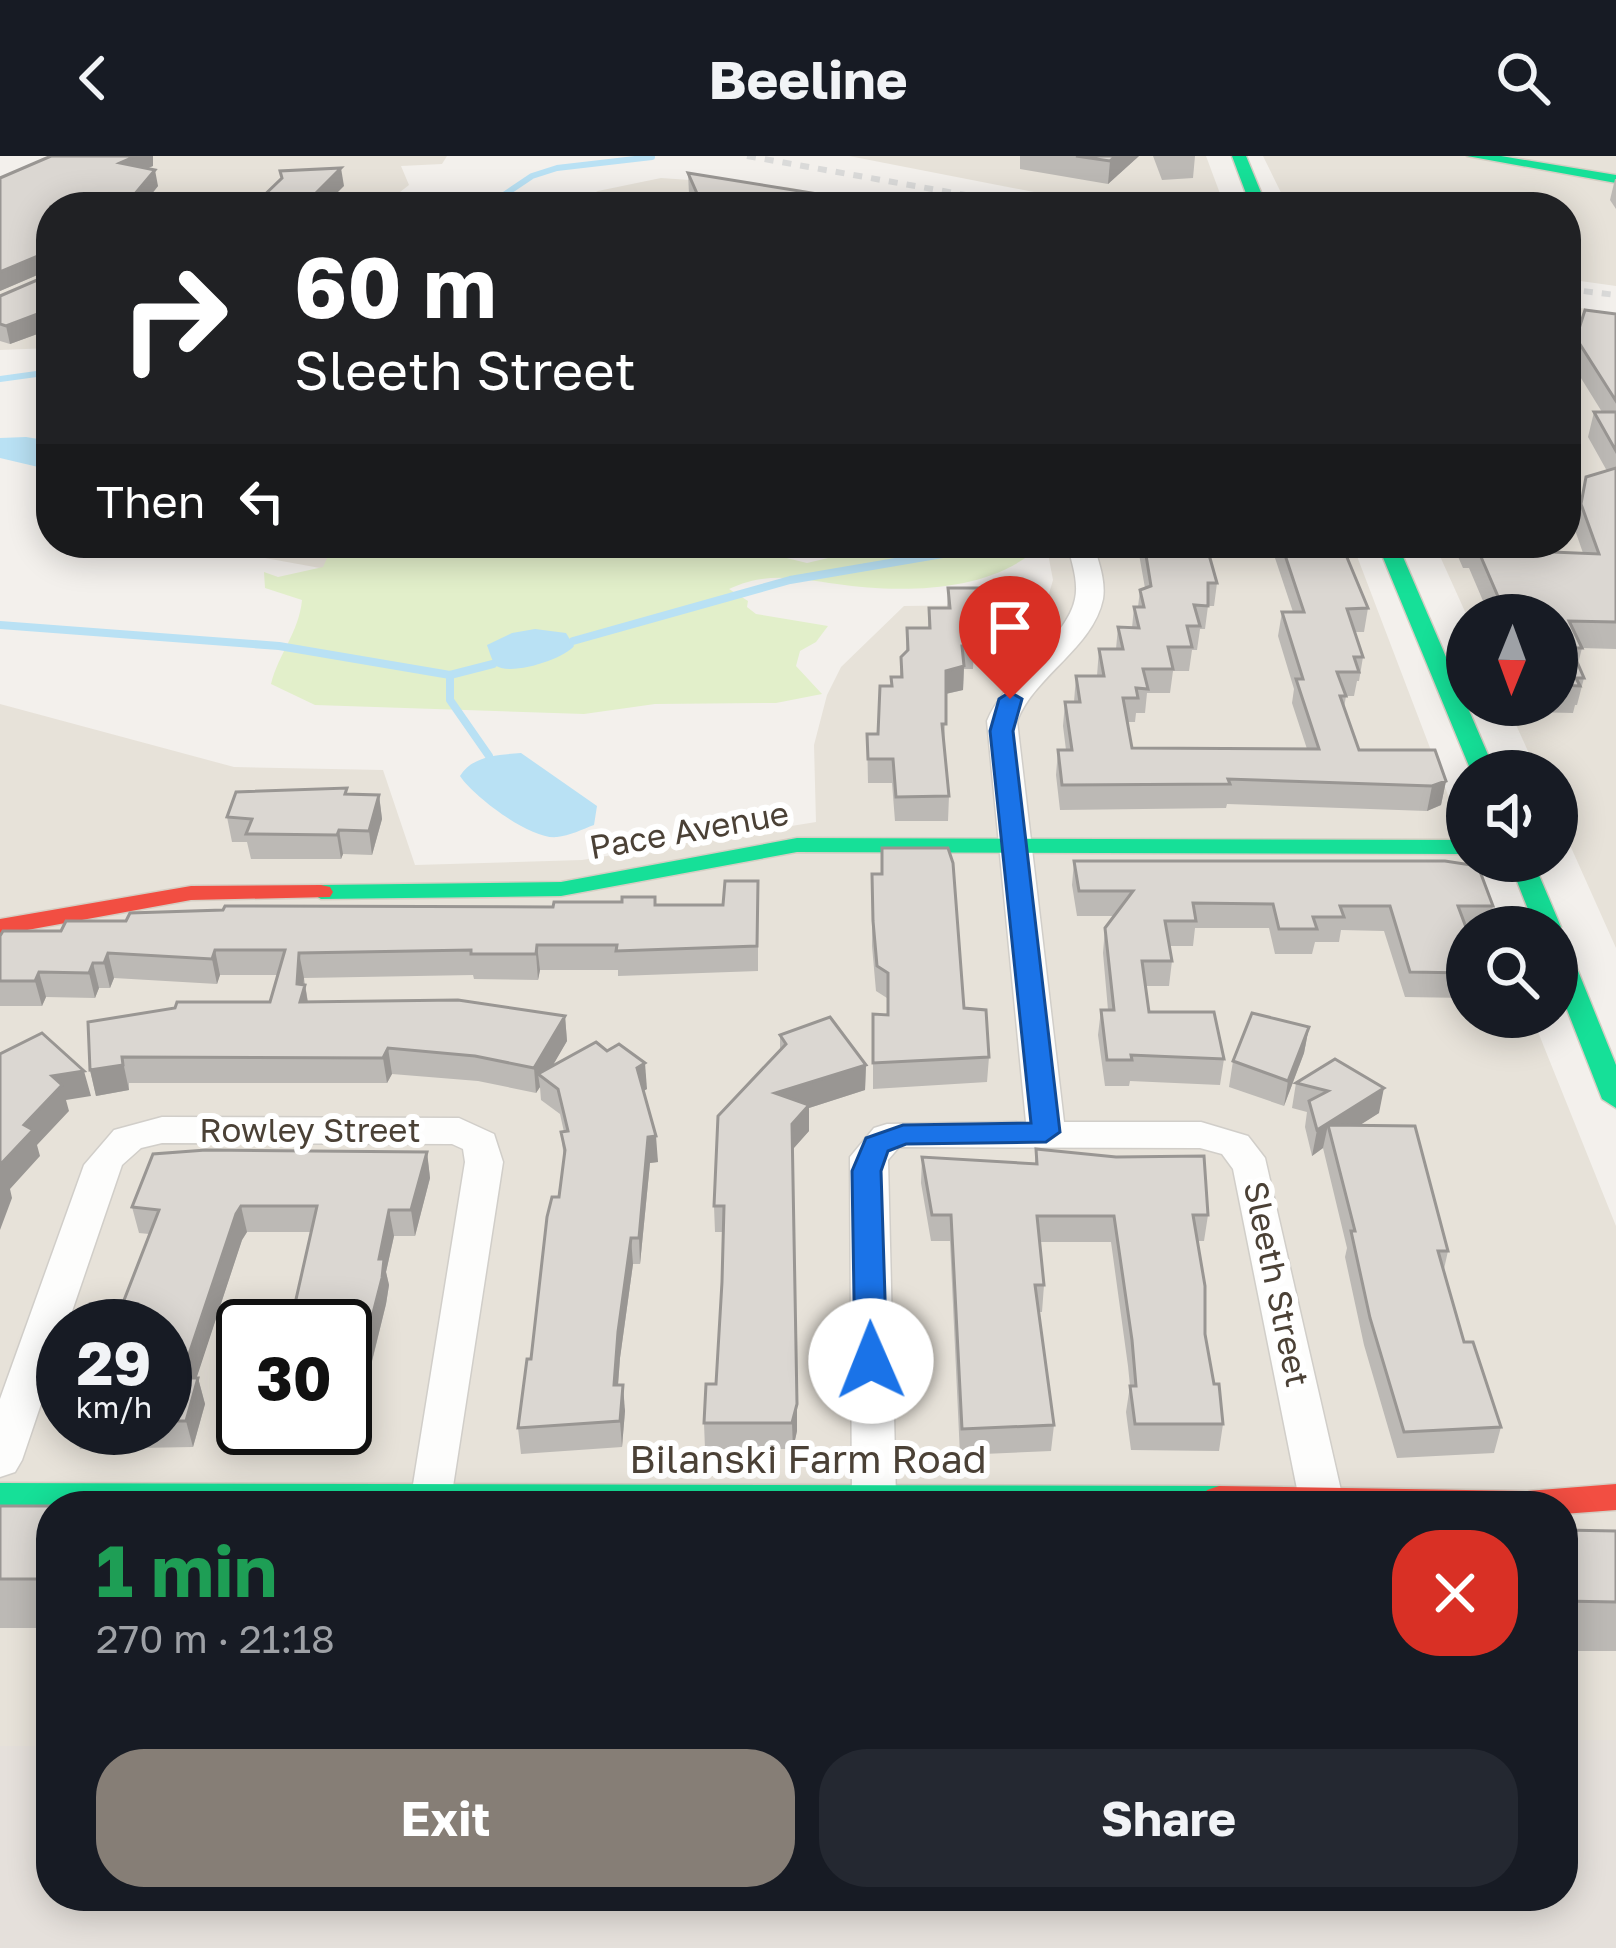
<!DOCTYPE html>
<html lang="en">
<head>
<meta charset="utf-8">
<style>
  :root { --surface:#171b24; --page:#242831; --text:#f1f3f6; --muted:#9ea1a6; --accent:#867e76 }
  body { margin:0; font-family:"Golos Text",sans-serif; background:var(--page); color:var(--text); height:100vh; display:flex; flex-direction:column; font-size:45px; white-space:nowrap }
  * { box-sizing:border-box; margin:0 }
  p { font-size:39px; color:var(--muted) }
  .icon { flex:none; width:66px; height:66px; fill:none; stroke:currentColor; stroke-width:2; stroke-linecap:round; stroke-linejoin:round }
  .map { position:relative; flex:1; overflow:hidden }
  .side { position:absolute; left:36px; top:1335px; width:1542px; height:420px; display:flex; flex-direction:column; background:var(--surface); border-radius:48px; box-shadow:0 6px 30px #0003 }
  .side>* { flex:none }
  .top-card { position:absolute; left:36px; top:36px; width:1545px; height:366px; border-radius:48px; box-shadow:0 6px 30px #0003; background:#202124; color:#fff; overflow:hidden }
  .needle { width:78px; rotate:181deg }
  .controls { position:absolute; left:1446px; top:438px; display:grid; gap:24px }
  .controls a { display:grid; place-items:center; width:132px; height:132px; border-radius:50%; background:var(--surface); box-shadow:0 6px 30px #0003; font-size:60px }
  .speed { position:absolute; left:36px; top:1143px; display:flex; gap:24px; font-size:60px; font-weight:700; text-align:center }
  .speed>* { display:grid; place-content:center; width:156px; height:156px; border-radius:50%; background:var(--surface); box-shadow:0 6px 30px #0003; line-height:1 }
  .speed small { font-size:30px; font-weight:400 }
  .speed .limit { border:6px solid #111; border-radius:18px; background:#fff; color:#111 }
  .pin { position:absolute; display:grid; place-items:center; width:102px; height:102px; color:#fff; margin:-123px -51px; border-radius:50% 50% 50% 0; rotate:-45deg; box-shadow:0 0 12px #0007 }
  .pin .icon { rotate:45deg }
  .me { position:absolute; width:132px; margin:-66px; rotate:359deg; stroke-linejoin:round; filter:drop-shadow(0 0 9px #0008) }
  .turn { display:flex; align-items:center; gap:42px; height:252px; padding:0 60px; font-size:54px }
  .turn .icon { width:156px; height:156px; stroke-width:2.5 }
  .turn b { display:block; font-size:84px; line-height:102px }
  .then { display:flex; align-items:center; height:114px; padding:0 60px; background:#0003; gap:24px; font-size:45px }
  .round { display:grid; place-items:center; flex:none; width:126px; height:126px; border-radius:48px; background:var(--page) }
  .head { display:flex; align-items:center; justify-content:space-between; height:204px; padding:0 60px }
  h1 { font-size:72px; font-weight:700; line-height:90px; color:#1e9e55 }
  .primary-button { display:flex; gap:24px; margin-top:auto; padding:24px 60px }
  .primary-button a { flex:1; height:138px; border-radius:48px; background:var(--accent); color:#fff; font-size:48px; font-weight:700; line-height:138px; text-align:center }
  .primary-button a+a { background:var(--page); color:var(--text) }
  header { display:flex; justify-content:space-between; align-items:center; height:156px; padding:0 60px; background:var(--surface); font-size:54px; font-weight:700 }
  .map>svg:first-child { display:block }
  .residential { fill:#e7e2d9; fill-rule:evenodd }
  .industrial { fill:#e5e0db }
  .green { fill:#e2efca }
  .water { fill:#b9e1f4 }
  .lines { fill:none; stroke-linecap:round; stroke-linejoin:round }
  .stream-far1 { stroke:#b9e1f4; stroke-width:6 }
  .stream { stroke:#b9e1f4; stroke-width:8 }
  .street-casing { stroke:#d1cec9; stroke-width:3 }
  .fast-casing { stroke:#d5cec3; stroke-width:3 }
  .jam-casing { stroke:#d5cec3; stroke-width:3 }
  .street { fill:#fdfdfc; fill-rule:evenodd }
  .fast { fill:#16e098; fill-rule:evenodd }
  .jam { fill:#f24e42; fill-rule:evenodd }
  .rail { stroke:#dadad9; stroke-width:6; stroke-dasharray:9 9; stroke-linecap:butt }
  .wall { fill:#bcb9b5 }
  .shaded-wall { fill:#999693 }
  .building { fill:#dbd7d2; stroke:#999693; stroke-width:3 }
  .route { fill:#1a73e8; stroke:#114b97; stroke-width:3 }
  .labels { text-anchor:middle; stroke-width:12; stroke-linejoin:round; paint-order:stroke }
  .street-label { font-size:33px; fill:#4b4136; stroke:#fff }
  .near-street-label { font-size:39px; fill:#4b4136; stroke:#fff }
</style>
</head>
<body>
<header><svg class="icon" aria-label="back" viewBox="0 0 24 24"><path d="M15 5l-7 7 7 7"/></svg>Beeline<svg class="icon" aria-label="search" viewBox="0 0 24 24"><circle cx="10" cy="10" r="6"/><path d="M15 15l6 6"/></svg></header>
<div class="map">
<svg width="1616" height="1792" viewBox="0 0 1616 1792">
  <rect width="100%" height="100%" fill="#f3f0ec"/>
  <!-- residential -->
  <g class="residential">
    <path d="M88,0H447L442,8L401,10L409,29L381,51H51V192L0,194V37Z"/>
    <path d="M849,0H1206L1225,51H1111Z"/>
    <path d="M1263,0H1616V130L1566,123V51H1288Z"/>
    <path d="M661,22L787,31L888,51H563L598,35Z"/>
    <path d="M1566,150L1616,157V792L1557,660V615H1537L1507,549H1557V459L1467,460L1434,387H1566Z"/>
    <path d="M183,387H409L364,420Z"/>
    <path d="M1046,387H1352L1467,689V705H1473L1498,771H1467V861H1532L1616,1070V1584H1563V1350H51V1590H0V548L234,611L383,614L415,709L582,704L816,666L814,589L827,539L841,511L904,450L1046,448L1053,424ZM63,1170H165V1272H63ZM243,1170H345V1272H243Z"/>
  </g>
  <!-- industrial -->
  <path class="industrial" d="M1563,1584H1616V1792H0V1590H51V1740H1563Z"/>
  <!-- green -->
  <path class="green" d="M334,387H726L807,407L866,393L795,387H1030L1033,396C984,437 897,437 837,428C797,423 767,415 729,433L748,445L747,451L756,458L828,470L816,486L800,495L796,510L822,538L776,547L655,548L584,558L315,549L271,528C279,497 299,476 302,444L265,432L264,416L278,421L323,411Z"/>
  <!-- water -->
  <g class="water">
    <path d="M26,281L51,285V314L0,302V282Z"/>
    <path d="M535,473L566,477L574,490C564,503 509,521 495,509C493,507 488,492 487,489L512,477Z"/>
    <path d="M521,597L597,650L594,669C583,673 569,680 557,681C531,684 474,641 460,620C473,599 499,599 521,597Z"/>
  </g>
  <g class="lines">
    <!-- stream-far1 -->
    <g class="stream-far1">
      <path d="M486,51L532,20L557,12L652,1"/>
      <path d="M0,223L51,216"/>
    </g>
    <!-- stream -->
    <g class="stream">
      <path d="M0,469L279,490L450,519L493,508"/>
      <path d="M573,485L790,424L1007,387"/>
      <path d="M450,519V544L489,600"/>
    </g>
    <!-- street casing -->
    <g class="street-casing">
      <g id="street">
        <path d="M216,40L226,46L223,50L196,51Z"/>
        <path d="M1067,387H1093C1098,404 1106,424 1103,443C1093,492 1035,519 1017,565L1064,966H1201L1248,980L1265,1002L1343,1343L1340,1350H1302L1299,1343L1233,1013L1222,998L1200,992L899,991L888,1004L896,1343L893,1350H855L852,1343L850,1001L874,972L887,968L1026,966L987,565C1006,519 1067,483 1075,443C1079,425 1071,404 1067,387Z"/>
        <path d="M162,961L459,962L494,978L503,1006L450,1350H416L411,1341L465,1006L463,993L452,988L162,987L141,992L122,1009L67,1170H63V1183L22,1304L15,1316L0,1321V1243L84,1009L114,974Z"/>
      </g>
    </g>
    <!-- fast casing -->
    <g class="fast-casing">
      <g id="fast">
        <path d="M1232,0H1246L1267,51H1251Z"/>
        <path d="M1467,0H1501L1616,19V27Z"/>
        <path d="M1377,387H1397L1495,615H1471Z"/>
        <path d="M797,682L1467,684V698L797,696L561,740L321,743L309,736L321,729L561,726Z"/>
        <path d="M1509,705H1533L1561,771L1557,776V771H1535Z"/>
        <path d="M1557,787L1570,795L1616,909V952L1602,943L1557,828Z"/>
        <path d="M0,1327L1219,1330L1231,1334L1236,1343L1232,1350L0,1353Z"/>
      </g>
    </g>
    <!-- jam casing -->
    <g class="jam-casing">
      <g id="jam">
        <path d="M321,729L330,731L333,736L330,741L191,744L0,779V763L191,730Z"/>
        <path d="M1616,1328V1354L1563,1358V1350H1206L1202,1343L1207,1334L1219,1330L1527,1335Z"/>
      </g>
    </g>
    <!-- street -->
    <use href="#street" class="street"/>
    <!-- fast -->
    <use href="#fast" class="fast"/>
    <!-- jam -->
    <use href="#jam" class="jam"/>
    <!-- rail -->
    <g class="rail">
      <path d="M747,0L1033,51"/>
      <path d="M1566,133L1616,139"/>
    </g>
  </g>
  <!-- wall -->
  <g class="wall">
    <path d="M1020,0H1139L1108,28L1020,13Z"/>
    <path d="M1153,0H1195L1193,22L1162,24Z"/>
    <path d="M152,1L153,10L147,12L158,30L51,173L10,188L0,185V140L49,119V114L0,135V22Z"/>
    <path d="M688,17L874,51H694L689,38Z"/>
    <path d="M1615,23H1616V53L1610,44Z"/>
    <path d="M1616,158V493L1582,492L1578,508L1584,522L1577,549H1575L1573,557L1530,556L1527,549H1557V459H1489L1469,412H1463L1452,387H1524L1528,395L1583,397L1575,374L1586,321L1607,315L1588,281L1594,256H1602L1571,206L1576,182Z"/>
    <path d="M1137,387H1210L1209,399L1217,427L1214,450H1208L1205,473H1200L1197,494H1192L1189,515H1173L1170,537H1147L1145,557H1136L1135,566H1127L1132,592L1307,593L1292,547L1294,533L1278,480L1282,456H1293L1270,387H1341L1368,452L1364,476H1355L1363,501L1359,525H1357L1354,540H1346L1344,552L1359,594L1446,625L1441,649L1427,655L1227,648L1226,652L1060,654L1056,619L1058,594H1066L1063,570L1065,546H1074L1076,520H1097L1099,493H1116L1118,471L1132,472L1134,451H1138L1140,434L1145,432Z"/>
    <path d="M948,432L995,469L993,492H974L973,513H964L963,534L946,538L944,592L949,640L948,665H895L892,627H868L867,578H878L891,530L900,521L901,501L906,496L907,472H928L929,452H947Z"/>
    <path d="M348,638L379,639L382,663L372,699L343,698L341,703H251L247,686H232L227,661Z"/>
    <path d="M882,692L989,901L987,926L873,933V858L887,859V842L876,835L872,790V718H881Z"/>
    <path d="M1074,705L1493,750L1488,771H1467V842L1405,841L1384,775L1341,774L1339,786H1315L1312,798H1275L1269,772H1195L1193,790H1170L1172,805L1169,830H1145L1149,856L1224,903L1220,929L1130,925L1129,930H1105L1098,879L1101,854H1108L1103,797L1105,772L1114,760H1077L1072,729Z"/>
    <path d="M758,725V815L618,820V814H540L538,824L474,823L473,819L304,822L308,846L565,860L567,885L552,910L647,933L643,935L658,1006L650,1007L640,1108H633L620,1202L618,1229L625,1255L622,1291L521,1298L518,1272L564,1004L561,976H564L560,958L541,944L540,931L536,937L478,925L392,918L387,927H129V934L96,940L90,914L175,852L270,846L278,819H220L217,828L114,822L110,832H99L95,842L46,841L42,850H0V780L61,775L126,765L553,751L622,746L655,741L656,749H723Z"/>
    <path d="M1309,871L1304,897L1284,950L1229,931L1233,905Z"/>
    <path d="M780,879L866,909L865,934L809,952V975L793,993L797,1275L793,1293H705L704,1267L716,1228L722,1126L723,1076H715L714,1050L780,894Z"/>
    <path d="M1335,903L1379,957L1359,969L1448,1095L1444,1113L1464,1186L1501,1271L1494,1297L1397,1302L1364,1189L1345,1101L1347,1092L1323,992L1312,1000L1305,971L1307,956L1292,952L1296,927Z"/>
    <path d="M1036,993L1208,1059L1204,1085H1197L1205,1178L1223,1268L1219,1295L1131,1294L1126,1256L1130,1230L1128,1210L1111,1086H1040L1044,1129L1042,1156H1039L1054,1269L1051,1295L960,1299L950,1085H931L921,1027L922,1001L1035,1007Z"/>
    <path d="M427,996L430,1022L415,1080H394L386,1116L389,1129L386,1148L363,1243L370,1269L365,1294L256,1292L251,1272H345V1170L311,1076H247L242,1084L196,1222H198L205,1248L193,1291L80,1293L73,1272H165V1170L149,1078L139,1077L132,1051Z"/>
    <rect x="0" y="1350" width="51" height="122"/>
    <path d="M1563,1374L1616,1375V1495H1563Z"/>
  </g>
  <!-- shaded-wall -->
  <g class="shaded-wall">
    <path d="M136,0H153V10L123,23L120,7Z"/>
    <path d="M1116,0H1139L1108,28L1110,5Z"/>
    <path d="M341,12L344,30L323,51H286Z"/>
    <path d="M155,14L158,30L141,51L129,45Z"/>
    <path d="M45,97L49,114L0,135V116Z"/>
    <path d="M51,153V173L10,188L6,170Z"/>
    <path d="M964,510L963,534L945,538L946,515Z"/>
    <path d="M1446,625L1441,649L1427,655L1432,630Z"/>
    <path d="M379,639L382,663L372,699L369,675Z"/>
    <path d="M339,674L343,698L341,703L337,679Z"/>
    <path d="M537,789L540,814L538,824L536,798Z"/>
    <path d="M215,794L220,819L217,828L212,803Z"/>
    <path d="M108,797L114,822L110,832L104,807Z"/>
    <path d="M299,797L304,822L303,835L305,829L309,854L305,872L297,828Z"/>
    <path d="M93,807L99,832L95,842L89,817Z"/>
    <path d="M39,816L46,841L42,850L35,825Z"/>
    <path d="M565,860L567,885L545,923L538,918L540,931L536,937L534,912Z"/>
    <path d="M1309,871L1304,897L1284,950L1288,925Z"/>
    <path d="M388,892L392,918L387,927L383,902Z"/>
    <path d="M122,901L129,934L96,940L90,914Z"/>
    <path d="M645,907L647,933L638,938L637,912Z"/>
    <path d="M866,909L865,934L809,952V975L793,993L792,968L775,937Z"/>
    <path d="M84,915L91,940L66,944L69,955L37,989L40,1000L10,1033L12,1042L0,1074V1009L52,920Z"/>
    <path d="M1384,932L1379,957L1332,987L1328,969L1323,992L1312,1000L1317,974Z"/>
    <path d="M656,980L658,1006L650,1007L640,1108L639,1082L648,981Z"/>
    <path d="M427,996L430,1022L415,1080L411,1054Z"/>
    <path d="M241,1050L247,1076L242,1084L188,1248L181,1222L236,1058Z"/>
    <path d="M389,1054L394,1080L386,1116L389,1129L386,1148L356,1269L351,1243Z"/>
    <path d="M631,1082L633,1108L620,1202L616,1255L614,1229L618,1176Z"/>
    <path d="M198,1222L205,1248L193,1291L186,1265Z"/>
    <path d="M623,1229L625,1255L622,1291L620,1265Z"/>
    <path d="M365,1243L370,1269L365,1294L360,1268Z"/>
    <path d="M797,1248V1275L793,1293L792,1267Z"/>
  </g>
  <!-- building -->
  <g class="building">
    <path d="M51,0H136L120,7L155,14L129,45L152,51H51V153L6,170L0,168V140L49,119L51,98L45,97L0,116V22Z"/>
    <path d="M1076,0H1116L1110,5Z"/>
    <path d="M341,12L314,39L286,51H270L255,48L282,22L280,15Z"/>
    <path d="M688,17L874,47V51H703Z"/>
    <path d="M579,42L610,51H558Z"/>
    <path d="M1585,154L1616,158V245L1576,182Z"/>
    <path d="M1594,256H1616V295Z"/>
    <path d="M1616,312V466L1569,465L1582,492H1571L1584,522H1576L1580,530L1557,529V459H1506L1475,387H1524L1528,395L1599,398L1581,348L1586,321Z"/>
    <path d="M1144,387H1210L1206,388L1217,427H1208V450L1194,449L1200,470H1187L1192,491H1168L1173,513H1143L1148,533L1136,532L1138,542H1123L1132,592L1319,593L1296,523H1303L1282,456H1304L1281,387H1341L1368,452L1347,453L1363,501H1354L1359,516H1337L1346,540H1340L1359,594H1435L1446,625L1432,630L1228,623L1230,628L1062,629L1058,594H1072L1065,546H1080L1076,520H1104L1099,493H1123L1118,471L1139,472L1134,451H1144L1140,434L1151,430Z"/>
    <path d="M948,432H992L995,469H973L975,490H962L964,510L946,515V568H942L949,640L896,641L893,603H868L867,578H878L880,530H892L891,521H902L901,501L908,494L907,472H930L929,452H950Z"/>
    <path d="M347,632L345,638L379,639L369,675L339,674L337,679L246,678L252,663L227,661L236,636Z"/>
    <path d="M882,692H948L953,707L964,852L986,854L989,901L873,907V858L888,859V817L877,810L873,765L872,718H882Z"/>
    <path d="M1074,705H1445L1478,710L1493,750H1458L1467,774V817L1410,816L1390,750H1340L1344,761H1313L1317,773H1279L1273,748L1193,747L1196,765H1165L1172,805H1142L1149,856H1214L1224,903L1131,899L1132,904H1107L1101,854H1114L1105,772L1133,735H1079Z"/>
    <path d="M725,725H758L757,790L616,795L617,789H537L536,798H471V794L299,797L297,828L305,829L300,846L458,844L565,860L534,912L475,900L388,892L383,902L122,901L123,909L90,914L88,866L175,852L177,846H270L285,794H215L212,803L108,797L104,807H93L89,817L39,816L35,825H0V780L3,775H61L66,765H126L130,757L223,754L225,750L553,751L554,746H622V741H655V749H723Z"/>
    <path d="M1252,857L1309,871L1288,925L1233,905Z"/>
    <path d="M830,861L866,909L775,937L809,949L792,968L797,1248L792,1267H704L706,1228H716L722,1126L724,1050H714L718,960L786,888L780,879Z"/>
    <path d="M42,877L84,915L52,920L62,929L24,969L33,974L0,1009V898Z"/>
    <path d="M596,886L607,895L619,888L645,907L637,912L656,980L648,981L639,1082H631L618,1176L614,1229H623L620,1265L518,1272L527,1203H531L547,1061L552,1041H559L565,994L561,976L568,975L558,933L538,918Z"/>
    <path d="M1335,903L1384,932L1317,974L1309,945L1328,935L1296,927Z"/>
    <path d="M1328,969L1415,970L1448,1095H1438L1464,1186H1473L1501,1271L1404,1276L1370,1162L1351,1075H1355Z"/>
    <path d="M1036,993L1116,1001L1204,1000L1208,1059H1193L1205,1130V1178L1214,1228H1219L1223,1268H1135L1130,1230H1136L1132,1184L1114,1060H1037L1044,1129H1035L1054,1269L962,1273L951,1059H932L922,1001L1037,1008Z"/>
    <path d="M206,994L427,996L411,1054H389L379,1103H384L382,1122L351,1243H365L360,1268H345V1170H290L317,1050H241L236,1058L181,1222H198L186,1265H165V1170H114L159,1054L132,1051L153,998Z"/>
    <rect x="0" y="1350" width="51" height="73"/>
    <path d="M1563,1374L1616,1375V1446L1563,1445Z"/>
  </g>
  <!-- route -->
  <path class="route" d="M1010,536L1022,543L1013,575L1060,976L1046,986L906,988L888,995L881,1015L887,1205L882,1213H860L855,1205L852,1015L866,982L903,969L1031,967L990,575L999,543Z"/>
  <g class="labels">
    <!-- street labels -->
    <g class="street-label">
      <text transform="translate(689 674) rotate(-10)" y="12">Pace Avenue</text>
      <text x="310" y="986">Rowley Street</text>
      <text transform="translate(1277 1128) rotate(78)" y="12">Sleeth Street</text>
    </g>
    <!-- near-street labels -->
    <g class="near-street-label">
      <text x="808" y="1317">Bilanski Farm Road</text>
    </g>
  </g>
</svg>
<div class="controls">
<a><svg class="needle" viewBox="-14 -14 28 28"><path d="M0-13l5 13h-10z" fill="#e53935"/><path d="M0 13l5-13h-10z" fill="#9ea1a6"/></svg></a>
<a><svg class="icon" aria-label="sound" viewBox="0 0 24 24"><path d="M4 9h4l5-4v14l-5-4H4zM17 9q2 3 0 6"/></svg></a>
<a><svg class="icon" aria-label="search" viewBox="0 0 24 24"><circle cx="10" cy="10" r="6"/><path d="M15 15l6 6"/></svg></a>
</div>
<div class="speed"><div>29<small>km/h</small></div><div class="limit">30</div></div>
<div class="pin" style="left:1010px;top:543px;background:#d93025"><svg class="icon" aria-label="arrive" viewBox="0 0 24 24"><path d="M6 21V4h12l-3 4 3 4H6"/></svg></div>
<svg class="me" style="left:871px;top:1205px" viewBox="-20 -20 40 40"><circle r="19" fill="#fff"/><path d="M0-13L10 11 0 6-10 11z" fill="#1a73e8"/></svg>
<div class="top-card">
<div class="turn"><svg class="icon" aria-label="right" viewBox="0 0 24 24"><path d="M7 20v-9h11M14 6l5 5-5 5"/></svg><div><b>60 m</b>Sleeth Street</div></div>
<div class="then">Then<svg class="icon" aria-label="left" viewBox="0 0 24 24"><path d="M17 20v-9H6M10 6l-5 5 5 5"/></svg></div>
</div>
<section class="side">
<div class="head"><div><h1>1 min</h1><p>270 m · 21:18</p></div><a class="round" style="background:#d93025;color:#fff"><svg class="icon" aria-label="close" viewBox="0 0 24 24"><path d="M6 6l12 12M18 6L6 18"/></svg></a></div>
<div class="primary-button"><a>Exit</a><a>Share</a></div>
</section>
</div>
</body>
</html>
